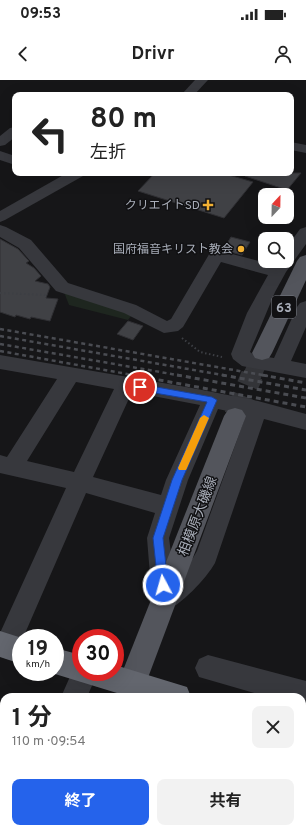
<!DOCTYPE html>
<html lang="ja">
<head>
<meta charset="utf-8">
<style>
  :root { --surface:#fff; --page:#f2f2f2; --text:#222; --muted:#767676; --accent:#2563eb }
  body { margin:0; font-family:Overpass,"Noto Sans JP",sans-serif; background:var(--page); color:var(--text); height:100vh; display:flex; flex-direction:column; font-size:15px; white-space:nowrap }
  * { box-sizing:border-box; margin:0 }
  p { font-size:13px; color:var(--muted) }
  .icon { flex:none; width:22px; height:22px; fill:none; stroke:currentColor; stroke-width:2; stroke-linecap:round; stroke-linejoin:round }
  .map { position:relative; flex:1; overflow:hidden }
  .panel { position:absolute; left:0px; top:613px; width:306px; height:140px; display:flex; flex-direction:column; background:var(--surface); border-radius:12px 12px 0 0; box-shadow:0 4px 16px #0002 }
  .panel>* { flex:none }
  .hud { position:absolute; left:12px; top:12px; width:282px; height:84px; border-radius:8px; box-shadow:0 4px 16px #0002; background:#fff; color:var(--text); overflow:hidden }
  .needle { width:26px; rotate:22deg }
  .fabs { position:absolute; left:258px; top:108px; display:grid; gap:8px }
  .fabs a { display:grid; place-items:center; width:36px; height:36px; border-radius:8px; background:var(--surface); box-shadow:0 4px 16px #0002; font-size:20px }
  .speed { position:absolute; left:12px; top:549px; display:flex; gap:8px; font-size:20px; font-weight:700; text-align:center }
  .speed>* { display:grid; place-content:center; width:52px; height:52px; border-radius:50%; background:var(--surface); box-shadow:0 4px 16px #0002; line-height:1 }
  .speed small { font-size:10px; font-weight:400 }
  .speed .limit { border:6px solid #d22; background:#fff; color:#111 }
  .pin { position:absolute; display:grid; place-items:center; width:34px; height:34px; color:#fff; margin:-17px; border:2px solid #fff; border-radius:50%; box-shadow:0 1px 4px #0007 }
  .me { position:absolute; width:44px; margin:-22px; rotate:354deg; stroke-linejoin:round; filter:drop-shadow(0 0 3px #0008) }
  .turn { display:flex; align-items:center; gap:14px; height:84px; padding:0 12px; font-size:18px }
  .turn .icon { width:52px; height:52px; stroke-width:2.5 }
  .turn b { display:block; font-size:28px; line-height:34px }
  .round { display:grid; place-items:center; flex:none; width:42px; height:42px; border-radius:8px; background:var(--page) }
  .overview { display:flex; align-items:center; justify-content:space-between; height:68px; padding:0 12px }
  h1 { font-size:24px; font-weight:700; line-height:30px }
  .action { display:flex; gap:8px; margin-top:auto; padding:8px 12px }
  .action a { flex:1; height:46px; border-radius:8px; background:var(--accent); color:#fff; font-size:16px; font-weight:700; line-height:46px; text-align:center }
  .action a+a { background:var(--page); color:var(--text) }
  .status { display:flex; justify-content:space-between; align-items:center; height:28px; padding:0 20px; background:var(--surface); direction:ltr }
  .status svg { height:11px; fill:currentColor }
  header { display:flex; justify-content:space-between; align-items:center; height:52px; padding:0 12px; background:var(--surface); font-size:18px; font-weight:700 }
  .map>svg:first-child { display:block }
  .green { fill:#1e261f }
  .building { fill:#404145; stroke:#303034 }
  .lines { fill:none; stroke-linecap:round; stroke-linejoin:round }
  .major-tunnel-far1 { stroke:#333438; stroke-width:18; stroke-dasharray:18 9; stroke-linecap:butt }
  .major-tunnel { stroke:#333438; stroke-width:22; stroke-dasharray:22 11; stroke-linecap:butt }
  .path { stroke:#3d3f44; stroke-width:2; stroke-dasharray:1.5 2.5; stroke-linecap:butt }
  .minor { fill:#37383d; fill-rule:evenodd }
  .major { fill:#53555c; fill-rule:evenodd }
  .highway { fill:#63666e; fill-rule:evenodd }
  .rail-far1 { stroke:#4a4c52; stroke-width:2.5; stroke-dasharray:4 3.5; stroke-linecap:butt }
  .rail { stroke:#4a4c52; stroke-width:3; stroke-dasharray:5 4; stroke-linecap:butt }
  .route { fill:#2563eb; stroke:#184099 }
  .slow { fill:#f59e0b }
  .poi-dot { fill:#f2b134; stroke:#111113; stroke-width:1.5 }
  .labels { text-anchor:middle; stroke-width:3; stroke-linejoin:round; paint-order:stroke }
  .far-poi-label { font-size:12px; fill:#a8adb8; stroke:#111113; text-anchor:end }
  .shield { fill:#111113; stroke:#7b7e86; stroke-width:1 }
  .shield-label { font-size:13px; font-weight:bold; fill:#a8adb8 }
  .street-label { font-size:14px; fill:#a8adb8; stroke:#111113 }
</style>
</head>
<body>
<div class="status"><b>09:53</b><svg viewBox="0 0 49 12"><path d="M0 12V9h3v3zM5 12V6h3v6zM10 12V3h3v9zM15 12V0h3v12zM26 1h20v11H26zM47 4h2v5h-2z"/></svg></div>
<header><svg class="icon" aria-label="back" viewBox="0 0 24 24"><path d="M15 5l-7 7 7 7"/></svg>Drivr<svg class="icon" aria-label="person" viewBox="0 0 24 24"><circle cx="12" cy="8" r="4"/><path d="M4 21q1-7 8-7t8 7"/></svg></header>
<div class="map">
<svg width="306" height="753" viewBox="0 0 306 753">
  <rect width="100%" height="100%" fill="#161618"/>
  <!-- green -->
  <path class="green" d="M64,212L134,232L128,240L69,225Z"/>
  <!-- building -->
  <g class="building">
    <path d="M155,93L164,95L166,93H222L253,102L224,138L138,111Z"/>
    <path d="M245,93H301L287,110L245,96Z"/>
    <path d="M231,157L250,162L242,175L223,170Z"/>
    <path d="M0,159L18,169L29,181L26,183L34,188L41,196L35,201L48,204L50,207L46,218L58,219L50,241L31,237L30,239L16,235L15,237L0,232Z"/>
    <path d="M128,241L143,246L133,260L117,254Z"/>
  </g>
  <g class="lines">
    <!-- major-tunnel-far1 -->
    <path class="major-tunnel-far1" d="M252,296L262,273"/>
    <!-- major-tunnel -->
    <path class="major-tunnel" d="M235,336L252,295"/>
    <!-- path -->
    <g class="path">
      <path d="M0,213L47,215"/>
      <path d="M182,258L200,272L222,277"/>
    </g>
    <!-- minor -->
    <g class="minor">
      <path d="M195,0H208L194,15H181Z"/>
      <path d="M15,47V57L5,65L0,66V56L10,48Z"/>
      <path d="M291,62L306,65V73L291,70Z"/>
      <path d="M0,71L15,76V85L0,80Z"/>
      <path d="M67,93H85L83,96L5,140L0,142V131Z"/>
      <path d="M0,145L6,147L31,160L68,203L136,225L167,241L171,239L211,171L217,170L274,185L277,181H287V167L300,149L306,147V164L286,192L275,212L250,272L254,275L274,278L297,227L300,223L306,221V247L291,281L306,284V298L242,286L233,279L231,274L247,233L268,195L221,182L183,247L178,251L164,253L124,233L56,211L19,168L0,157Z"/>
      <path d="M0,275L192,308L258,321L306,334V350L264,339L215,483C206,499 181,525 164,532L155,528L152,520L147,458L155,433L86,413L23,558H21V563L16,575L7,579L0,576V553L66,408L0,393V375L7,377L57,299L0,289ZM76,302L114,309L74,392L27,381ZM132,312L200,325L166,400L161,415L93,397ZM218,329L246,335L197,471L193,478L174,496L169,458L188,400Z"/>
      <path d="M208,575L306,601V627L302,626V617H268L199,597L195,588L199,579Z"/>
      <path d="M81,581V592H98L87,617H61L76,583Z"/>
      <rect x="0" y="709" width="4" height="28"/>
      <path d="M306,729V753H289L290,749H302V731Z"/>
    </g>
    <!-- major -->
    <g class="major">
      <path d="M306,175V200L272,273L269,278L262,280L255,278L252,273L297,181L300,177Z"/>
      <path d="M235,328L242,330L246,336L146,603L142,613L132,617L122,613L118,603L224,336L228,330Z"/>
    </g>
    <!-- highway -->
    <g class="highway">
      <path d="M0,551L22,558L21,584L0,577Z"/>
      <path d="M55,568L81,575V592H115V585L187,607L191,617H130L55,594L49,592H55Z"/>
      <path d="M302,646L306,647V676L302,675Z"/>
    </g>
    <!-- rail-far1 -->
    <g class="rail-far1">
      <path d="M0,249L268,296"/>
      <path d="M0,256L228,296"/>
      <path d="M0,264L183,296"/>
      <path d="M0,271L138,296"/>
    </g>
    <!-- rail -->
    <g class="rail">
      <path d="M132,295L306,327"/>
      <path d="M177,295L306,318"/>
      <path d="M222,295L306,310"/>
      <path d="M262,295L306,303"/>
    </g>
  </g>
  <!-- route -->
  <path class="route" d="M140,304L212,317L217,320L182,400L163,458L168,505L166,508L163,510L159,508L158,505L153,458L172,400L207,322L137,310L136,307Z"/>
  <!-- slow -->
  <path class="slow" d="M204,335L209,338L187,388L186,390H179L178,388L200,338Z"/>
  <!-- markers -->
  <g class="poi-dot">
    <path d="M206 119h4v4h4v4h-4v4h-4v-4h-4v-4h4z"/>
    <circle cx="241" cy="169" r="4"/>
  </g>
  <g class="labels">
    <!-- far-poi labels -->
    <g class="far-poi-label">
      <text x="200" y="129">クリエイトSD</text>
      <text x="233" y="173">国府福音キリスト教会</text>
    </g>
    <!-- shield labels -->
    <rect class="shield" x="272" y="216" width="24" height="22" rx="3"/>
    <g class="shield-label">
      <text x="284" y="232">63</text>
    </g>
    <!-- street labels -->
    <g class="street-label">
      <text transform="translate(197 436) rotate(-69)" y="5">相模原大磯線</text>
    </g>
  </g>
</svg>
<div class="fabs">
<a><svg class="needle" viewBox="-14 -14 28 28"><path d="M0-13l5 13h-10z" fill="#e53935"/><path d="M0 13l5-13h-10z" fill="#767676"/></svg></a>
<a><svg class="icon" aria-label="search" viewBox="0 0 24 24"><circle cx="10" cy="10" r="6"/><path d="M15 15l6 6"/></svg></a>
</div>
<div class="speed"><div>19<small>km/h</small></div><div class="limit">30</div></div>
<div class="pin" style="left:140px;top:307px;background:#d93025"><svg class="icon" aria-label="arrive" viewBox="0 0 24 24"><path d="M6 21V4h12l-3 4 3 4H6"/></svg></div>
<svg class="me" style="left:163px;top:505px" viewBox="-20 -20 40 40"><circle r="17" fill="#2563eb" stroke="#fff" stroke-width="3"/><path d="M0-11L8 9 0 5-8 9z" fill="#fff"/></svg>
<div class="hud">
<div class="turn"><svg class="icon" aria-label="left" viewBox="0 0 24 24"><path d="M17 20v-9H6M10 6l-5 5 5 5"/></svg><div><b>80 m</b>左折</div></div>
</div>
<section class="panel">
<div class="overview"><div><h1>1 分</h1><p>110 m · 09:54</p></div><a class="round"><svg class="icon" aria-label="close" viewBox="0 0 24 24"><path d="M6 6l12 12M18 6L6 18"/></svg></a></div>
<div class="action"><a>終了</a><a>共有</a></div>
</section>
</div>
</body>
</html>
